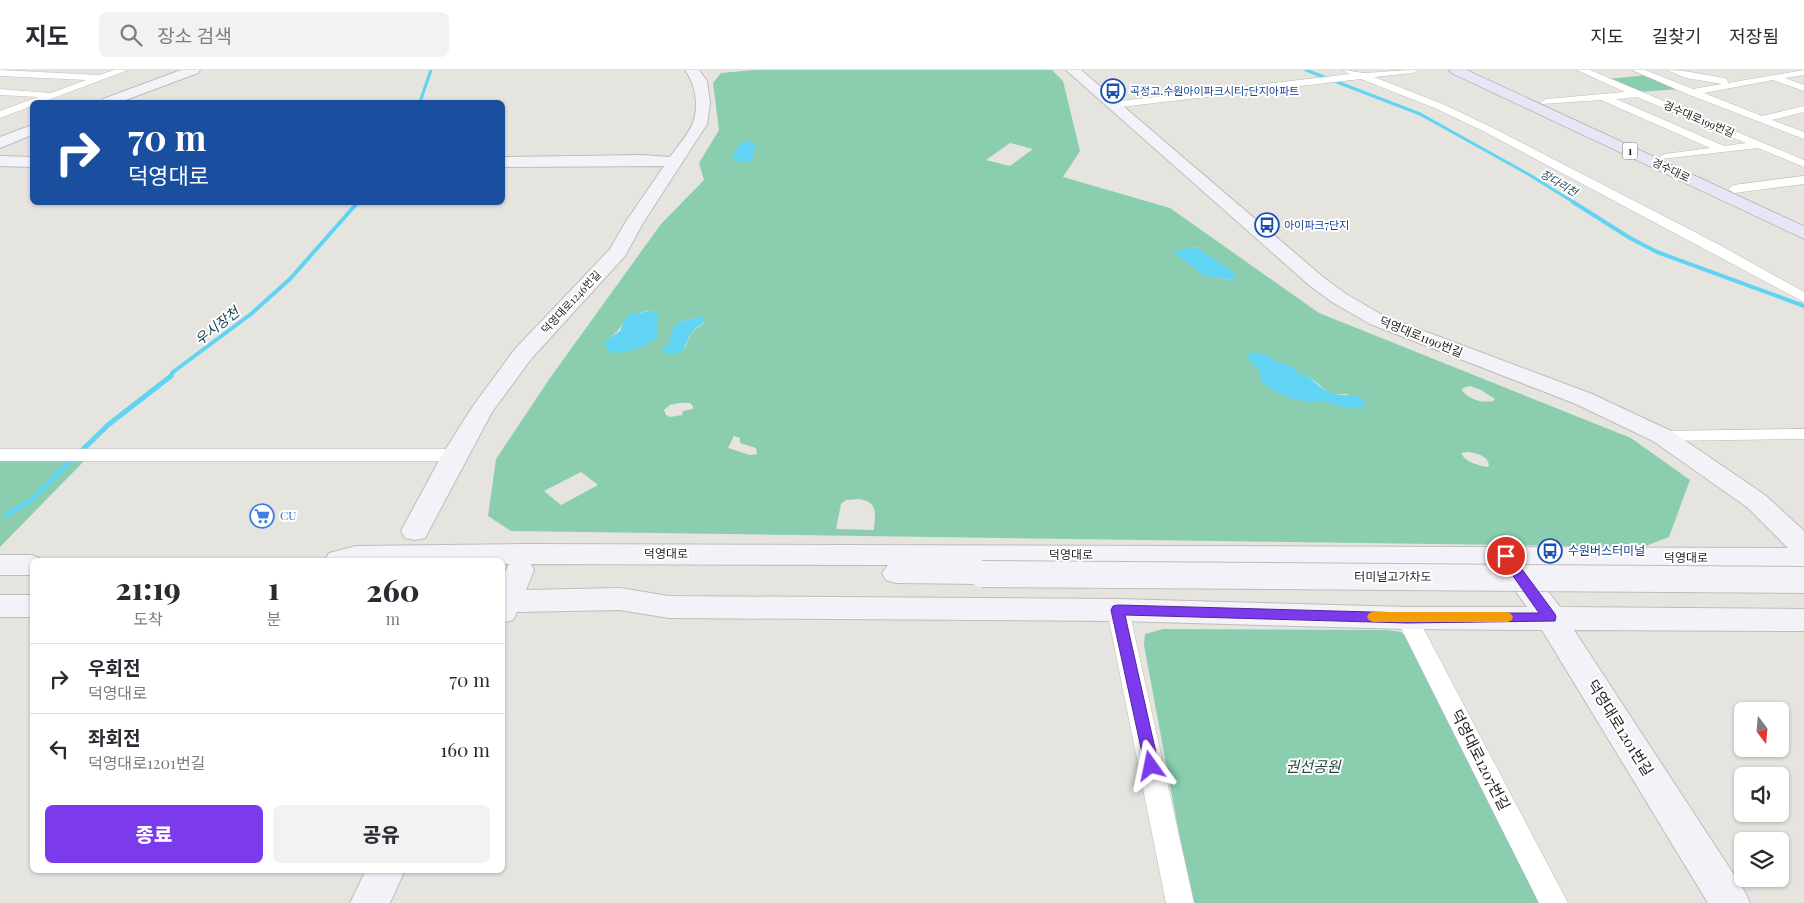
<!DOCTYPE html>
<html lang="ko">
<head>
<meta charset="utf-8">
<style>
  :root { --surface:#fff; --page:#f2f2f3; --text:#2b2b33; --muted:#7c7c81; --line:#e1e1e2; --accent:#7c3aed }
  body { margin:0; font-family:"Playfair Display","Noto Sans KR",serif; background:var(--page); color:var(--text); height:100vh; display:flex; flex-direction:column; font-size:19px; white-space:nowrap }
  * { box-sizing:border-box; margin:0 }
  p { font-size:16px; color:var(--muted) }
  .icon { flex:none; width:28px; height:28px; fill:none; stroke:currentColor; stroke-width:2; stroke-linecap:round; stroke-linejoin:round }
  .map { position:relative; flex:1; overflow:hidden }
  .drawer { position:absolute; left:30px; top:488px; width:475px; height:315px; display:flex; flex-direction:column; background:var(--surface); border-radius:8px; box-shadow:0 1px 4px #0004 }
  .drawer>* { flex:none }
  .hud { position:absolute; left:30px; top:30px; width:475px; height:105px; border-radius:8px; box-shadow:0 1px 4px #0004; background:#1a4fa0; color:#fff; overflow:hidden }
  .needle { width:32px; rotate:164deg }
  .buttons { position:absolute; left:1734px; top:632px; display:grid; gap:10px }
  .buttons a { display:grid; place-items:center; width:55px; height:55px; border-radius:8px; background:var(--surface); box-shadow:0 1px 4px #0004; font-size:25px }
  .pin { position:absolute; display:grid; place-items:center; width:42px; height:42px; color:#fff; margin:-21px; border:2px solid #fff; border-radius:50%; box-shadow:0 1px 5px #0007 }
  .me { position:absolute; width:55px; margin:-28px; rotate:348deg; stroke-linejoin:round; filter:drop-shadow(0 0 4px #0008) }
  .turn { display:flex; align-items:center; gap:18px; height:105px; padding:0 15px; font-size:22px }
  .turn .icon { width:65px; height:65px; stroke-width:2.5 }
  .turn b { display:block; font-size:35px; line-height:42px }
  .eta { display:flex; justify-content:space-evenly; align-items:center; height:85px; text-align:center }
  .eta b { font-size:30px; font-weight:800; line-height:35px }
  .primary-button { display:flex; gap:10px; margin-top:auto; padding:10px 15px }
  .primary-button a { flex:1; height:58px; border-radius:8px; background:var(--accent); color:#fff; font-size:20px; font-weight:800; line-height:58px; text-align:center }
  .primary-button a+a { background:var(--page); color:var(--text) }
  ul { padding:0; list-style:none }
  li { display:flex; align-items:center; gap:15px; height:70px; padding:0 15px; border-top:1px solid var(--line) }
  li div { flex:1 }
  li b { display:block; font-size:19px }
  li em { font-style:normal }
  header { display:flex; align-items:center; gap:30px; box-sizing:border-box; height:70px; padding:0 25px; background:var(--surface); border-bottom:1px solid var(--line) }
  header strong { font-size:24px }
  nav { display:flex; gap:28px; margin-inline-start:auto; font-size:18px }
  .search { width:350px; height:45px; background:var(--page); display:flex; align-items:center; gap:12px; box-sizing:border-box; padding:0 18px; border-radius:8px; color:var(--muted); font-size:19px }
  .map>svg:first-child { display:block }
  .green { fill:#8aceaf; fill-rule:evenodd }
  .water { fill:#61d4f4 }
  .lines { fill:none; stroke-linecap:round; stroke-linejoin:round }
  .stream-far2 { stroke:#61d4f4; stroke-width:3 }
  .stream-far1 { stroke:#61d4f4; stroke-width:4 }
  .stream { stroke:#61d4f4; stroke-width:5 }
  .street-casing { stroke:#bfbdb8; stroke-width:1 }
  .secondary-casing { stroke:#bfbdb8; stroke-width:2 }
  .primary-casing { stroke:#9894a4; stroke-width:1 }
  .street { fill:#fff; fill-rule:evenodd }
  .secondary { fill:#f4f2f9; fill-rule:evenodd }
  .primary { fill:#e8e5f4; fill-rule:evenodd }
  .secondary-bridge-casing { stroke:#bfbdb8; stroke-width:28; stroke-linecap:butt }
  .secondary-bridge { stroke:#f4f2f9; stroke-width:26 }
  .route { fill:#7c3aed; stroke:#51269a }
  .slow { fill:#f59e0b }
  .labels { text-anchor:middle; stroke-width:4; stroke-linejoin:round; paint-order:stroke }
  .far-transit-label { font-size:11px; fill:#164399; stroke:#fff; text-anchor:start }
  .far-street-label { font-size:11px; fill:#201f1d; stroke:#fff }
  .shield { fill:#fff; stroke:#636261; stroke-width:1 }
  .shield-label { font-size:11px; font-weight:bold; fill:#201f1d }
  .far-water-label { font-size:11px; font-style:italic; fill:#144755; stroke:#fff }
  .street-label { font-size:12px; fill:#201f1d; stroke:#fff }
  .shop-label { font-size:12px; fill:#366cbe; stroke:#fff; text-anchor:start }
  .transit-label { font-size:12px; fill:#164399; stroke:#fff; text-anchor:start }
  .water-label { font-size:14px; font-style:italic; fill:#144755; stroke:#fff }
  .near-street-label { font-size:15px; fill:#201f1d; stroke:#fff }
  .near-park-label { font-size:15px; font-style:italic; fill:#214b3a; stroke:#fff }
</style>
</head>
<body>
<header>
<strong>지도</strong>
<div class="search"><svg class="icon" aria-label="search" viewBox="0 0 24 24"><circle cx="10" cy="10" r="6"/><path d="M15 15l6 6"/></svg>장소 검색</div>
<nav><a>지도</a><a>길찾기</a><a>저장됨</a></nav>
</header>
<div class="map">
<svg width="1804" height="833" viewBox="0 0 1804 833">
  <rect width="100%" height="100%" fill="#e6e4df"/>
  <!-- green -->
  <g class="green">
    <path d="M755,0H1052L1063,11L1080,81L1063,107L1170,138L1319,243L1631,368L1690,410L1669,467L1643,477L511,461L488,446L496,389L550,308L661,154L704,110L699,93L719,60L713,13L721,3ZM1010,73L1033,79L1010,96L986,90ZM1196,177L1224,197L1231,210C1215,207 1202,206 1191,194L1190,178ZM651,241L657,243L656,260L608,269C629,255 620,243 651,241ZM698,247L705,252L692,262L685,277L677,282L668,277L676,253ZM1294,301C1300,306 1307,305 1312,309C1327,320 1325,326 1347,324L1350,338L1321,331H1302L1273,320L1260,310L1262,302ZM1470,316L1481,320L1495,329L1493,331C1481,333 1471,330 1462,321L1463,318ZM679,333H690L693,336V339L683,341L682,345L670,347L666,345L664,340L670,335ZM734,366L740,368V373L756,378L757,384L750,385L728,378ZM1468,382C1477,383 1488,386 1489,395L1488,397C1478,395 1466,393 1461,383ZM581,402L598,415L561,435L544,421ZM859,429C879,432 875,444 874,460L836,459L841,434L846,430Z"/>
    <path d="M1647,5L1681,19L1639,22L1608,9Z"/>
    <path d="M86,389L0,477V390Z"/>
    <path d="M1163,559L1387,560L1401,562L1412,573L1543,833H1192L1144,575L1145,564Z"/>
  </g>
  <!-- water -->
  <g class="water">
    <path d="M745,71L756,74L752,85L754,89L751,92L734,91L733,84L742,72Z"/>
    <path d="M1196,177L1232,201L1236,209L1231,210L1203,205L1176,184V181Z"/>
    <path d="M651,241L657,243C658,251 655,257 658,266C648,277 623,285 609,282L604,274L608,269L620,261L625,249L631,244Z"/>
    <path d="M698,247L704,248L705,251C701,255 695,258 692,262C683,276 687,285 665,284L662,280C673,274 669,262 676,253Z"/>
    <path d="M1251,282L1264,284L1279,293L1287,294L1294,298L1298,304C1310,303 1315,315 1325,320C1335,327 1348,324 1360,327L1366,336C1351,343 1335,333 1320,331C1315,331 1310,332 1305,331C1293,331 1267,319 1260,310L1261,302L1249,290L1248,286Z"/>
  </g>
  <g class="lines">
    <!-- stream-far2 -->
    <g class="stream-far2">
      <path d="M1306,0L1420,44L1528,104L1575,133"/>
      <path d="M420,32L431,0"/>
    </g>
    <!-- stream-far1 -->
    <g class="stream-far1">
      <path d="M1573,132L1630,168L1657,182L1804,236"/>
      <path d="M170,307L173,302L251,244L290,209L358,132"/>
    </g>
    <!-- stream -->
    <path class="stream" d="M6,445L30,431L108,355L171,306"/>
    <!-- street casing -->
    <g class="street-casing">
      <g id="street">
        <path d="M0,0L100,5L114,0H128L43,32H32V36L0,48V41L38,27L0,25V19L51,23L86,10L0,6Z"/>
        <path d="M1342,0C1350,0 1358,3 1366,3C1383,2 1400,0 1418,0L1413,3L1374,7L1445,35L1493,58L1716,173L1804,222V232L1485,62L1437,39L1361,9L1112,38L1107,35L1112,32L1350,4Z"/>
        <path d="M1577,0H1590L1804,90V97L1758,78L1661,89L1659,87L1665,84L1710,78L1601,30L1542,34L1541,32L1546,29L1625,22ZM1637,27L1746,73L1724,76L1616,29Z"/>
        <path d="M1632,0H1645L1693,19L1722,14L1686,8L1667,0C1686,0 1705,5 1724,8L1727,9L1728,13L1804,0V5L1785,8L1804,15V21L1773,10L1704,23L1762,46L1804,36V42L1772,50L1804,62V69L1687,24Z"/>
        <path d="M1804,106V114L1734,123L1728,119L1734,115Z"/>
        <path d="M1804,359V369L1662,371L1656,370L1653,366L1656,362L1662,361Z"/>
        <path d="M0,379H455L461,381L464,385L461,389L455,391H0Z"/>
        <path d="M1118,532L1126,534L1129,540L1194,833H1166L1107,540L1110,534Z"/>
        <path d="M1407,540L1415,542L1418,548L1568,833H1539L1396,548L1399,542Z"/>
      </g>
    </g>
    <!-- secondary casing -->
    <g class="secondary-casing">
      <g id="secondary">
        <path d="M181,0H200L198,3L120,32H101L103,29Z"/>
        <path d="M685,0H699L707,11L710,33L707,54L643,153L625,186L531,289L492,342L425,468L415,470L405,468L401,461L442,385L473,336L515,279L610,179L625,153L664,96L502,97V87L642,85L670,87C677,77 688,65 693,53C699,36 696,15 685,0Z"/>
        <path d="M1066,0H1081L1323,207L1346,224L1384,246L1592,324L1671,361L1765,425L1804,461V498L1529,497L1560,537L1804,539V561L1574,560L1744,820L1750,833H1708L1542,560L1407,559L1118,551L669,548L620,540L517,542L513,550L502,553V507L509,494H502V490H325L329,483L356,476L523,474L1788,478L1747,437L1653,371L1576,334L1370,254L1332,232L1309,215ZM531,494L888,495L882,503L886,510L896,513L982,514L992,511L996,504L992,497L987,495L1498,497L1527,537H1407L1118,529L669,526L620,518L526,520L534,500Z"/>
        <path d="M32,55V65L0,78V67Z"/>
        <path d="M0,86L32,87V97L0,96Z"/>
        <path d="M0,485H32L43,490H32V505H0Z"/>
        <rect x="0" y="525" width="32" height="22"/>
        <path d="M366,800H405L390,833H350Z"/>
      </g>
    </g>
    <!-- primary casing -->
    <g class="primary-casing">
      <path id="primary" d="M1449,0H1467L1804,156V169L1451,3Z"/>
    </g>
    <!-- street -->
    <use href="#street" class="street"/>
    <!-- secondary -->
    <use href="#secondary" class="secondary"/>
    <!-- primary -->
    <use href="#primary" class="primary"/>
    <!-- secondary-bridge casing -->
    <g class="secondary-bridge-casing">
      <path id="secondary-bridge" d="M982,504L1804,510"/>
    </g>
    <!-- secondary-bridge -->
    <use href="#secondary-bridge" class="secondary-bridge"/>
  </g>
  <!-- route -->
  <path class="route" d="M1506,482L1510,483L1555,544L1556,547L1555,551L1407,553L1125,545L1159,696L1156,701L1151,703L1146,701L1111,540L1113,536L1118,535L1407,543H1539L1499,486Z"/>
  <!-- slow -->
  <path class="slow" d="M1373,542H1507L1511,544L1513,547L1511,551L1507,552H1373L1369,550L1367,547L1369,543Z"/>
  <!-- icons -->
  <defs>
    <g id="bus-ring" transform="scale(1.25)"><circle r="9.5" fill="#fff" stroke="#1a4fb4" stroke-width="1.5"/><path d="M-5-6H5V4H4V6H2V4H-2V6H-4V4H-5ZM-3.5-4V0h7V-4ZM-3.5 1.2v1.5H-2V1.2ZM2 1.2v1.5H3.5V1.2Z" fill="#1a4fb4"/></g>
    <g id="supermarket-ring" transform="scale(1.25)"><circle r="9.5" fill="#fff" stroke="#3f7fe0" stroke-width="1.5"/><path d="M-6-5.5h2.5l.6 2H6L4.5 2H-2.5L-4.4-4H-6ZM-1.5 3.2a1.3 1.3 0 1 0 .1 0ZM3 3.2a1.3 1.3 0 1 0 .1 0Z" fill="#3f7fe0"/></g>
  </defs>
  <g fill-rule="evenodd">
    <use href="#bus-ring" x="1113" y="21"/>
    <use href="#bus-ring" x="1267" y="155"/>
    <use href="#supermarket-ring" x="262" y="446"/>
    <use href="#bus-ring" x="1550" y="481"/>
  </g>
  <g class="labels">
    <!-- far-transit labels -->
    <g class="far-transit-label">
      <text x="1130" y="25">곡정고.수원아이파크시티7단지아파트</text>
      <text x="1284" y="159">아이파크7단지</text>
    </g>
    <!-- far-street labels -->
    <g class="far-street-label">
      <text transform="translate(1699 49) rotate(23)" y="4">경수대로199번길</text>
      <text transform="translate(1671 100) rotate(25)" y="4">경수대로</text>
      <text transform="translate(571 232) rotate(-47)" y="4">덕영대로1246번길</text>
    </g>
    <!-- shield labels -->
    <rect class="shield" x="1622.5" y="72.5" width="15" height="17" rx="4"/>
    <g class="shield-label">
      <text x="1630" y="85">1</text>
    </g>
    <!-- far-water labels -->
    <g class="far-water-label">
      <text transform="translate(1559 113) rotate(30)" y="4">장다리천</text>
    </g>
    <!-- street labels -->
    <g class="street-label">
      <text transform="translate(1421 267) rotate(22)" y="4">덕영대로1190번길</text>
      <text x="666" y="488">덕영대로</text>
      <text x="1071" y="489">덕영대로</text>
      <text x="1686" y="492">덕영대로</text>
      <text x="1393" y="511">터미널고가차도</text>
    </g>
    <!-- shop labels -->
    <g class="shop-label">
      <text x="280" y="450">CU</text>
    </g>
    <!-- transit labels -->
    <g class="transit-label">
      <text x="1568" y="485">수원버스터미널</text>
    </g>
    <!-- water labels -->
    <g class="water-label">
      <text transform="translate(217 256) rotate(-38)" y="5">우시장천</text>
    </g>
    <!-- near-street labels -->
    <g class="near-street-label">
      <text transform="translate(1620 658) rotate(58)" y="5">덕영대로1201번길</text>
      <text transform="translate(1480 690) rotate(63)" y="5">덕영대로1207번길</text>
    </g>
    <!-- near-park labels -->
    <g class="near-park-label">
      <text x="1313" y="702">권선공원</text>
    </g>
  </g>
</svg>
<div class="buttons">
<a><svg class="needle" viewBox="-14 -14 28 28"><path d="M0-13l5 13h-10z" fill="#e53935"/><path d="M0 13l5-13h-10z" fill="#7c7c81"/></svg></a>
<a><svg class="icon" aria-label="sound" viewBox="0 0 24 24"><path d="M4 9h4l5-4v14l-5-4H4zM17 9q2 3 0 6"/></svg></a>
<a><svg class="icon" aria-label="layers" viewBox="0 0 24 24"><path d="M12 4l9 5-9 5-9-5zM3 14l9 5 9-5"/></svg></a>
</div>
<div class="pin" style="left:1506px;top:486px;background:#d93025"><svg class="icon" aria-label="arrive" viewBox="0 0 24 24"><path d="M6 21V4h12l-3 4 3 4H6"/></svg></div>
<svg class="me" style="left:1151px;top:696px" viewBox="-20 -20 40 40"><path d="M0-17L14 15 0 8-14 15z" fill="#7c3aed" stroke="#fff" stroke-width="4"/></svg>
<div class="hud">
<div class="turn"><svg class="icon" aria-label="right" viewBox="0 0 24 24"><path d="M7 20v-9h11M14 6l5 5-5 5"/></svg><div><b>70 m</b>덕영대로</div></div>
</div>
<section class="drawer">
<div class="eta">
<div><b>21:19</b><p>도착</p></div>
<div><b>1</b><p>분</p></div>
<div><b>260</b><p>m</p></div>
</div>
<ul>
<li><svg class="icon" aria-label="right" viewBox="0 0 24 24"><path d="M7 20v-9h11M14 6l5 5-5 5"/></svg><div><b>우회전</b><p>덕영대로</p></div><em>70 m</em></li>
<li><svg class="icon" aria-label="left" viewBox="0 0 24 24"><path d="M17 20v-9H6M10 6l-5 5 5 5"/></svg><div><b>좌회전</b><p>덕영대로1201번길</p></div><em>160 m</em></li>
</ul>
<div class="primary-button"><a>종료</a><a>공유</a></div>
</section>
</div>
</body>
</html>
